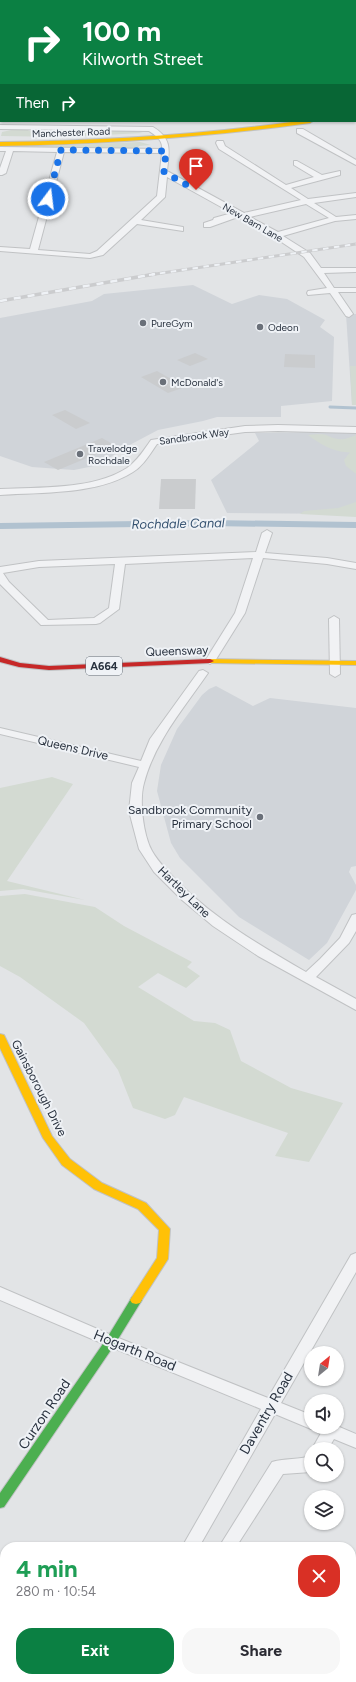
<!DOCTYPE html>
<html lang="en">
<head>
<meta charset="utf-8">
<style>
  :root { --surface:#fff; --page:#f7f7f7; --text:#2b2b33; --muted:#7c7c81; --accent:#0b8043 }
  body { margin:0; font-family:Figtree,sans-serif; background:var(--page); color:var(--text); height:100vh; display:flex; flex-direction:column; font-size:15px; white-space:nowrap }
  * { box-sizing:border-box; margin:0 }
  p { font-size:13px; color:var(--muted) }
  .icon { flex:none; width:22px; height:22px; fill:none; stroke:currentColor; stroke-width:2; stroke-linecap:round; stroke-linejoin:round }
  .map { position:relative; flex:1; overflow:hidden }
  .drawer { position:absolute; left:0px; top:1542px; width:356px; height:140px; display:flex; flex-direction:column; background:var(--surface); border-radius:16px 16px 0 0; box-shadow:0 1px 3px #0004 }
  .drawer>* { flex:none }
  .top-card { position:absolute; left:0px; top:0px; width:356px; height:122px; box-shadow:0 1px 3px #0004; background:#0b8043; color:#fff; overflow:hidden }
  .needle { width:26px; rotate:30deg }
  .buttons { position:absolute; left:304px; top:1346px; display:grid; gap:8px }
  .buttons a { display:grid; place-items:center; width:40px; height:40px; border-radius:50%; background:var(--surface); box-shadow:0 1px 3px #0004; font-size:20px }
  .pin { position:absolute; display:grid; place-items:center; width:34px; height:34px; color:#fff; margin:-41px -17px; border-radius:50% 50% 50% 0; rotate:-45deg; box-shadow:0 0 4px #0007 }
  .pin .icon { rotate:45deg }
  .me { position:absolute; width:44px; margin:-22px; rotate:15deg; stroke-linejoin:round; filter:drop-shadow(0 0 3px #0008) }
  .turn { display:flex; align-items:center; gap:14px; height:84px; padding:0 16px; font-size:18px }
  .turn .icon { width:52px; height:52px; stroke-width:2.5 }
  .turn b { display:block; font-size:28px; line-height:34px }
  .then { display:flex; align-items:center; height:38px; padding:0 16px; background:#0003; gap:8px; font-size:15px }
  .round { display:grid; place-items:center; flex:none; width:42px; height:42px; border-radius:16px; background:var(--page) }
  .summary { display:flex; align-items:center; justify-content:space-between; height:68px; padding:0 16px }
  h1 { font-size:24px; font-weight:700; line-height:30px; color:#1e9e55 }
  .button { display:flex; gap:8px; margin-top:auto; padding:8px 16px }
  .button a { flex:1; height:46px; border-radius:16px; background:var(--accent); color:#fff; font-size:16px; font-weight:700; line-height:46px; text-align:center }
  .button a+a { background:var(--page); color:var(--text) }
  .map>svg:first-child { display:block }
  .built { fill:#d0d4d9 }
  .green { fill:#d3dad2 }
  .lines { fill:none; stroke-linecap:round; stroke-linejoin:round }
  .stream { stroke:#b1c2d0; stroke-width:3 }
  .canal { fill:#b1c2d0; fill-rule:evenodd }
  .building { fill:#caccce }
  .street-casing { stroke:#c0c2c4; stroke-width:2 }
  .fast-casing { stroke:#c0c2c4; stroke-width:2 }
  .slow-casing { stroke:#c0c2c4; stroke-width:2 }
  .jam-casing { stroke:#c0c2c4; stroke-width:2 }
  .street { fill:#f1f2f4; fill-rule:evenodd }
  .fast { fill:#4caf50; fill-rule:evenodd }
  .slow { fill:#ffc107; fill-rule:evenodd }
  .jam { fill:#c62828; fill-rule:evenodd }
  .rail-far1-casing { stroke:#cbccce; stroke-width:3 }
  .rail-casing { stroke:#cbccce; stroke-width:3.5 }
  .rail-far1 { stroke:#eff2f6; stroke-width:2; stroke-dasharray:5.5; stroke-linecap:butt }
  .rail { stroke:#eff2f6; stroke-width:2.5; stroke-dasharray:7; stroke-linecap:butt }
  .route { stroke:#1a73e8; stroke-width:7; stroke-dasharray:0 12.6 }
  .poi-dot { fill:#6a7079; stroke:#eff2f6; stroke-width:1.5 }
  .labels { text-anchor:middle; stroke-width:4; stroke-linejoin:round; paint-order:stroke }
  .far-street-label { font-size:10px; fill:#29323f; stroke:#eff2f6 }
  .far-poi-label { font-size:10px; fill:#29323f; stroke:#eff2f6; text-anchor:start }
  .shield { fill:#eff2f6; stroke:#646c76; stroke-width:1 }
  .shield-label { font-size:11px; font-weight:bold; fill:#29323f }
  .street-label { font-size:12px; fill:#29323f; stroke:#eff2f6 }
  .poi-label { font-size:12px; fill:#29323f; stroke:#eff2f6; text-anchor:end }
  .water-label { font-size:13px; font-style:italic; fill:#355271; stroke:#eff2f6 }
  .near-street-label { font-size:14px; fill:#29323f; stroke:#eff2f6 }
</style>
</head>
<body>
<div class="map">
<svg width="356" height="1682" viewBox="0 0 356 1682">
  <rect width="100%" height="100%" fill="#e2e4e6"/>
  <!-- built -->
  <g class="built">
    <path d="M193,285L232,304L259,295L287,299L325,320L320,327L334,337L332,401L281,406V417H217L203,421L158,430L124,448L99,465L74,470L32,467L0,456V318L92,301L104,294Z"/>
    <path d="M346,314H356V405H352Z"/>
    <path d="M317,432L356,433V514L227,513L211,480L259,441L255,433Z"/>
    <path d="M216,686L253,706L270,698L356,708V866L351,867L349,872L356,885V890L327,943L309,960L239,917L180,858L171,843L157,791L161,765L177,729L202,695L209,689Z"/>
  </g>
  <!-- green -->
  <g class="green">
    <path d="M71,0H356V79L355,1H69Z"/>
    <path d="M16,129H27L29,131H135L143,133L64,137L1,136L2,132Z"/>
    <path d="M140,142L151,145L139,146L137,149L19,147Z"/>
    <path d="M350,366H356V405H352Z"/>
    <path d="M308,435C313,435 323,433 328,436C340,441 344,440 356,435V474L346,466L344,460L350,452C337,454 318,443 308,435Z"/>
    <path d="M356,502V517L300,514L304,511L338,508Z"/>
    <path d="M52,777L73,784L7,881L85,900L23,889L0,891V788Z"/>
    <path d="M25,894L95,907L124,926L192,962L187,967L200,976L186,988L158,973L138,987L194,1021L215,1023L230,1030L241,1061L291,1088L343,1103L309,1162L275,1156L288,1133L184,1097L175,1115L165,1119L133,1108L118,1070L84,1023L20,977L0,966V896Z"/>
  </g>
  <g class="lines">
    <!-- stream -->
    <path class="stream" d="M330,407L356,408"/>
    <!-- canal -->
    <path class="canal" d="M209,520L356,522V528L209,526L0,529V523Z"/>
  </g>
  <!-- building -->
  <g class="building">
    <path d="M195,353L208,359L190,366L177,360Z"/>
    <path d="M285,354L315,355V368L284,367Z"/>
    <path d="M157,371L185,387L168,393L141,377Z"/>
    <path d="M65,410L90,423L76,429L52,415Z"/>
    <path d="M102,438L116,446L58,470L44,462Z"/>
    <path d="M161,479H196L195,509H159Z"/>
  </g>
  <g class="lines">
    <!-- street casing -->
    <g class="street-casing">
      <g id="street">
        <rect x="0" y="8" width="1" height="4"/>
        <rect x="0" y="44" width="1" height="4"/>
        <path d="M0,125L153,127C173,139 169,151 167,171L244,213L301,200L219,149L216,143L217,141H223L225,146L286,185L314,177L294,165V161H297L322,175L340,171V175L291,188L308,199L356,193V197L314,203L336,217L356,215V219L335,221L283,236L310,253L321,268H356V272L324,273L334,288H356V292H338L353,314L349,317L346,316L330,293L308,295L307,293L308,291L327,288L304,257L274,237L238,217L210,227H204V223L213,220L214,218L232,213L167,177L165,197L141,220L183,227V231L137,224L103,255L90,258L0,251V247L30,249L57,152L13,151L6,173L2,175H0V168L6,151H0V147L162,149C163,140 155,135 149,131L0,129ZM64,152L162,153L157,196L97,251L90,254L38,250ZM306,204L329,218L278,232L250,217Z"/>
        <path d="M297,129H303L356,160V165L297,133Z"/>
        <path d="M278,425L356,427V433L278,431L245,432L157,444C150,454 143,466 133,472C97,495 41,492 0,495V489C39,487 93,490 127,468C137,461 144,450 151,440L245,426Z"/>
        <path d="M267,530L272,533L265,553L327,558L356,563V569L327,564L263,558L245,613L215,661L210,664L205,661L235,613L253,558L125,564L119,609L100,623L96,624L41,625L0,584V567L39,561L256,552L262,533ZM115,564L109,608L94,618L48,620L9,582L3,573L39,567Z"/>
        <path d="M334,616L339,619L340,674L335,677L330,674L329,619Z"/>
        <path d="M203,670L208,673C184,708 155,741 144,783C139,800 143,835 152,851C159,863 169,873 179,883C216,920 261,946 306,972L320,959L340,938L352,915L356,914V931L349,943L316,977L356,999V1010L258,956L213,926L182,900L154,872L139,849L129,811L132,783L139,767L0,734V728L141,761L150,739L199,671Z"/>
        <path d="M356,1253V1272L281,1403L311,1415V1427L337,1426L356,1434V1448L334,1439L328,1449H312L321,1433L317,1432L315,1427L311,1429L275,1414L199,1547H182L261,1409L106,1345L0,1300V1287L116,1337L268,1398L351,1255Z"/>
        <path d="M311,1456V1472L283,1474L236,1547H219L272,1462C285,1458 299,1460 311,1456Z"/>
        <path d="M105,1677H124L122,1682H103Z"/>
        <path d="M145,1677H163L162,1682H144Z"/>
      </g>
    </g>
    <!-- fast casing -->
    <g class="fast-casing">
      <path id="fast" d="M136,1296L140,1297L142,1300L115,1344L4,1507L0,1508V1493L107,1338L132,1297Z"/>
    </g>
    <!-- slow casing -->
    <g class="slow-casing">
      <g id="slow">
        <path d="M356,110V114L355,115V111Z"/>
        <path d="M299,121H313L310,123C207,137 104,144 0,146V142C100,141 200,135 299,121Z"/>
        <path d="M207,659L356,661V665L210,663L206,661Z"/>
        <path d="M0,1034L4,1035L5,1037L52,1136L70,1159L102,1183L146,1203L170,1229L168,1259L140,1303L136,1304L132,1303L130,1300L157,1258L159,1230L138,1209L94,1189L62,1165L43,1138L0,1048Z"/>
      </g>
    </g>
    <!-- jam casing -->
    <g class="jam-casing">
      <path id="jam" d="M0,657L20,663L49,666L210,659L214,661L210,663L49,670L19,667L0,662Z"/>
    </g>
    <!-- street -->
    <use href="#street" class="street"/>
    <!-- fast -->
    <use href="#fast" class="fast"/>
    <!-- slow -->
    <use href="#slow" class="slow"/>
    <!-- jam -->
    <use href="#jam" class="jam"/>
    <!-- rail-far1 casing -->
    <g class="rail-far1-casing">
      <path id="rail-far1" d="M149,275L356,244"/>
    </g>
    <!-- rail casing -->
    <g class="rail-casing">
      <path id="rail" d="M0,301L155,274"/>
    </g>
    <!-- rail-far1 -->
    <use href="#rail-far1" class="rail-far1"/>
    <!-- rail -->
    <use href="#rail" class="rail"/>
  </g>
  <g class="lines">
    <!-- route -->
    <path class="route" d="M48,199L61,150L166,151L164,172L196,190"/>
  </g>
  <!-- markers -->
  <g class="poi-dot">
    <circle cx="143" cy="323" r="4"/>
    <circle cx="260" cy="327" r="4"/>
    <circle cx="163" cy="382" r="4"/>
    <circle cx="80" cy="454" r="4"/>
    <circle cx="260" cy="817" r="4"/>
  </g>
  <g class="labels">
    <!-- far-street labels -->
    <g class="far-street-label">
      <text transform="translate(71 132) rotate(-2)" y="4">Manchester Road</text>
      <text transform="translate(253 222) rotate(30)" y="4">New Barn Lane</text>
      <text transform="translate(194 436) rotate(-8)" y="4">Sandbrook Way</text>
    </g>
    <!-- far-poi labels -->
    <g class="far-poi-label">
      <text x="151" y="327">PureGym</text>
      <text x="268" y="331">Odeon</text>
      <text x="171" y="386">McDonald's</text>
      <text x="88" y="452">Travelodge<tspan x="88" dy="12">Rochdale</tspan></text>
    </g>
    <!-- shield labels -->
    <rect class="shield" x="86" y="657" width="36" height="18" rx="3"/>
    <g class="shield-label">
      <text x="104" y="670">A664</text>
    </g>
    <!-- street labels -->
    <g class="street-label">
      <text transform="translate(177 651) rotate(-2)" y="4">Queensway</text>
      <text transform="translate(73 748) rotate(13)" y="4">Queens Drive</text>
      <text transform="translate(184 892) rotate(44)" y="4">Hartley Lane</text>
      <text transform="translate(39 1088) rotate(63)" y="4">Gainsborough Drive</text>
    </g>
    <!-- poi labels -->
    <g class="poi-label">
      <text x="252" y="814">Sandbrook Community<tspan x="252" dy="14">Primary School</tspan></text>
    </g>
    <!-- water labels -->
    <g class="water-label">
      <text transform="translate(178 523) rotate(-1)" y="5">Rochdale Canal</text>
    </g>
    <!-- near-street labels -->
    <g class="near-street-label">
      <text transform="translate(135 1350) rotate(22)" y="5">Hogarth Road</text>
      <text transform="translate(266 1413) rotate(-60)" y="5">Daventry Road</text>
      <text transform="translate(44 1414) rotate(-56)" y="5">Curzon Road</text>
    </g>
  </g>
</svg>
<div class="buttons">
<a><svg class="needle" viewBox="-14 -14 28 28"><path d="M0-13l5 13h-10z" fill="#e53935"/><path d="M0 13l5-13h-10z" fill="#7c7c81"/></svg></a>
<a><svg class="icon" aria-label="sound" viewBox="0 0 24 24"><path d="M4 9h4l5-4v14l-5-4H4zM17 9q2 3 0 6"/></svg></a>
<a><svg class="icon" aria-label="search" viewBox="0 0 24 24"><circle cx="10" cy="10" r="6"/><path d="M15 15l6 6"/></svg></a>
<a><svg class="icon" aria-label="layers" viewBox="0 0 24 24"><path d="M12 4l9 5-9 5-9-5zM3 14l9 5 9-5"/></svg></a>
</div>
<div class="pin" style="left:196px;top:190px;background:#d93025"><svg class="icon" aria-label="arrive" viewBox="0 0 24 24"><path d="M6 21V4h12l-3 4 3 4H6"/></svg></div>
<svg class="me" style="left:48px;top:199px" viewBox="-20 -20 40 40"><circle r="17" fill="#1a73e8" stroke="#fff" stroke-width="3"/><path d="M0-11L8 9 0 5-8 9z" fill="#fff"/></svg>
<div class="top-card">
<div class="turn"><svg class="icon" aria-label="right" viewBox="0 0 24 24"><path d="M7 20v-9h11M14 6l5 5-5 5"/></svg><div><b>100 m</b>Kilworth Street</div></div>
<div class="then">Then<svg class="icon" aria-label="right" viewBox="0 0 24 24"><path d="M7 20v-9h11M14 6l5 5-5 5"/></svg></div>
</div>
<section class="drawer">
<div class="summary"><div><h1>4 min</h1><p>280 m · 10:54</p></div><a class="round" style="background:#d93025;color:#fff"><svg class="icon" aria-label="close" viewBox="0 0 24 24"><path d="M6 6l12 12M18 6L6 18"/></svg></a></div>
<div class="button"><a>Exit</a><a>Share</a></div>
</section>
</div>
</body>
</html>
